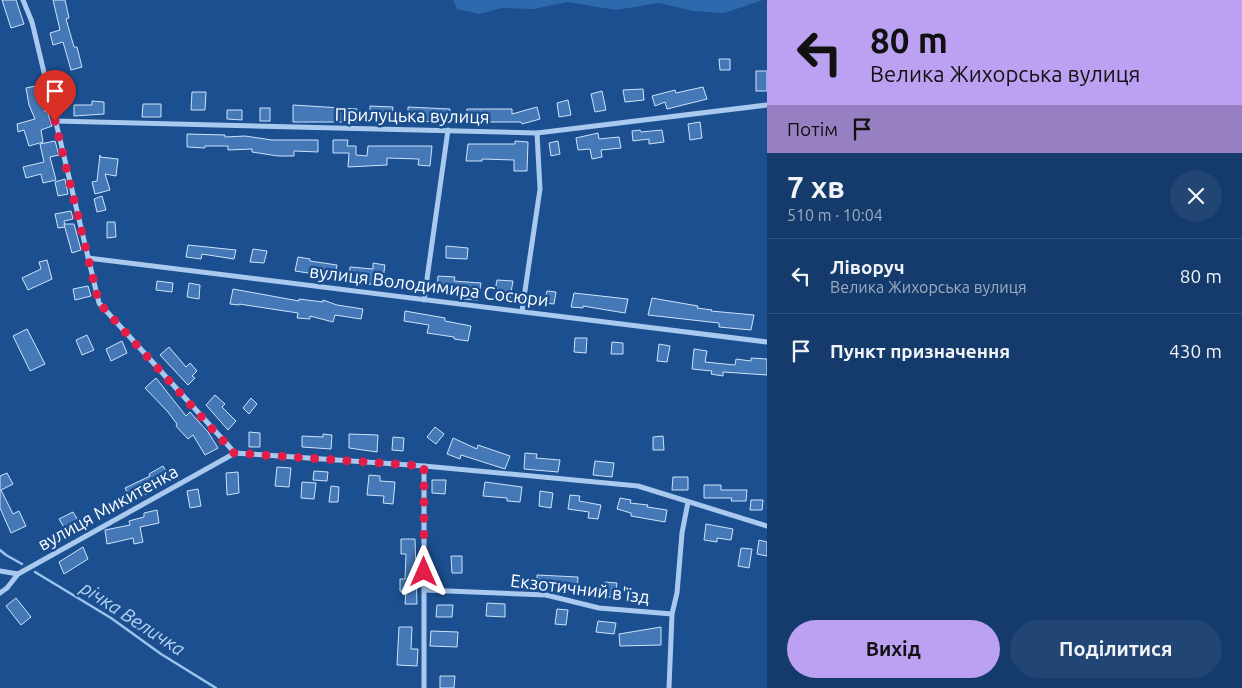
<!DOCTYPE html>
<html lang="uk">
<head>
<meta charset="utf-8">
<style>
  :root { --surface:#143b6b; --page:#214673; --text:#f1f3f6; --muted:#9dadc1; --line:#33557e; --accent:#bca0f2 }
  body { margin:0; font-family:Ubuntu,sans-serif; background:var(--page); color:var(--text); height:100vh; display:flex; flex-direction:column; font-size:19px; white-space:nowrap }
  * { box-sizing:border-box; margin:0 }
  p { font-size:16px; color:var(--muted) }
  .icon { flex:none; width:28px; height:28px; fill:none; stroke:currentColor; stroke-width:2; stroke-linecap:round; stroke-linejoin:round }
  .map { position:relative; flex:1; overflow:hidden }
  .details { display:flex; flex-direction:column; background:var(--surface); width:475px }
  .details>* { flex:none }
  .top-card { background:#bca0f2; color:#111; overflow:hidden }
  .pin { position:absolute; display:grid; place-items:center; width:42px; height:42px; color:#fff; margin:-51px -21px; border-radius:50% 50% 50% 0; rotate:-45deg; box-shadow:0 0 5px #0007 }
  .pin .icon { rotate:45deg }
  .me { position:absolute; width:55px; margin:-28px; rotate:0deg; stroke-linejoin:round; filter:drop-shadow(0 0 4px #0008) }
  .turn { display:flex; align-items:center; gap:18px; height:105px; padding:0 20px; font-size:22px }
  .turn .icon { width:65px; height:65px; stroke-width:2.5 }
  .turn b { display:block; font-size:35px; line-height:42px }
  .then { display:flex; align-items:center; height:48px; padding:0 20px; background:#0003; gap:10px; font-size:19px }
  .round { display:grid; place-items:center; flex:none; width:52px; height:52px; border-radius:26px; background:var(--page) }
  .overview { display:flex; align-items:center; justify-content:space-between; height:85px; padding:0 20px }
  h1 { font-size:30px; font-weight:700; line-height:38px }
  .primary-button { display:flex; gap:10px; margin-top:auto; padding:10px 20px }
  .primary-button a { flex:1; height:58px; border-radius:30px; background:var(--accent); color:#111; font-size:20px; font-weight:700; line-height:58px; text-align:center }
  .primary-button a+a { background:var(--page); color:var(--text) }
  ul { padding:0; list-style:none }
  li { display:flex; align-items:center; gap:15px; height:75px; padding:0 20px; border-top:1px solid var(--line) }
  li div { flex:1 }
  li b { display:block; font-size:19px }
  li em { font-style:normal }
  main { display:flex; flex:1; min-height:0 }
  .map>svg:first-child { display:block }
  .green { fill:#2e69ad }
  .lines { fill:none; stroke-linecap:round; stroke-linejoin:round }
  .stream { stroke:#9cc4f0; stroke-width:2.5 }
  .building { fill:#4478b7; stroke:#cfe3fa }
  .minor { stroke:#a9c9ee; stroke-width:5 }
  .route { stroke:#e11d48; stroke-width:9; stroke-dasharray:0 16.2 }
  .labels { text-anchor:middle; stroke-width:5; stroke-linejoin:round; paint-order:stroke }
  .street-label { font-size:18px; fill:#fff; stroke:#1b4f8f }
  .water-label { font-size:19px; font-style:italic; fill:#b5d3f5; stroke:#1b4f8f }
</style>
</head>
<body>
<main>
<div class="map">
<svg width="767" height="688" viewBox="0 0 767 688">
  <rect width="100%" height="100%" fill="#1b4f8f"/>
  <!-- green -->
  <path class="green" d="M453,0H763L724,13L693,11L659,3L616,10L567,2L534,9L502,8L479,14L457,9Z"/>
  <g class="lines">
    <!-- stream -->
    <g class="stream">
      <path d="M0,550L6,555L22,564"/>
      <path d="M35,572L111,618L161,654L216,688"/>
    </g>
  </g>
  <!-- building -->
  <g class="building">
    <path d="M2,0H16L24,24L11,28Z"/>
    <path d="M53,0H65L69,18L66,19L74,47H77L82,67L71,70L63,42L53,45L50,33L60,30Z"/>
    <path d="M719,59H730V70H720Z"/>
    <rect x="756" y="71" width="11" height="20"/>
    <path d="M40,85L45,112L47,111L52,126L41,130L43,142L29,146L24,130L18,132L17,124L35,119L29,105L26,88Z"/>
    <path d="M703,87L707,99L667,109L665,102L655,106L652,96L675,90L676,93Z"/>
    <path d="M643,89L644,100L625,102L623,90Z"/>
    <path d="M602,91L606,110L595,112L591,94Z"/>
    <path d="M192,92H206L205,110H191Z"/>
    <path d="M568,100L571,115L559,117L557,103Z"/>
    <path d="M92,101L104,102V114L74,116V105H92Z"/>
    <path d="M143,104H161V117H142Z"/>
    <path d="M293,105L357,109V122H293Z"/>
    <path d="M370,106L393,107L392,118L370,117Z"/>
    <path d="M408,107L450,109V121L408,122Z"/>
    <path d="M537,107L540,119L522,124L521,122H466L467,109H512V114Z"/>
    <rect x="260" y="108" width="10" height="13"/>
    <path d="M227,110H242V120L227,119Z"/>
    <path d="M700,122L702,138L690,140L688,124Z"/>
    <path d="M640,130L641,132L662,130L664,142L649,144V139L633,141L632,131Z"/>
    <path d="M598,133L599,139L619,137L621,148L601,150L602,157L592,159L590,149L578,150L576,138Z"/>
    <path d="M187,134L225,135V137L245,136L272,140H318V152L294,151V156H278L252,152V149L228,150V146H205V148L187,147Z"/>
    <path d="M333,140H348L347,146H356V155L367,156L368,146H432L430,166L418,165L419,159L387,158V165L348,167L349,153H333Z"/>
    <path d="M55,141L59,155L50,157L56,180L43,183L41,174L26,178L23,167L44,162L40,144Z"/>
    <path d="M515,141L528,142L527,171H514V160L482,159V161H466L468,144H515Z"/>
    <path d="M558,141L560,154L551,156L549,143Z"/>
    <path d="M100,155V157L118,159L116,176L105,174L110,190L95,194L92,182L97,181Z"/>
    <path d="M65,179L68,194L58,196L55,182Z"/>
    <path d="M102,196L106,210L97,212L94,199Z"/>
    <path d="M71,211L73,219L64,221L65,227L58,228L55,214Z"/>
    <path d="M107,222H115L116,237L107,238Z"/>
    <path d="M64,224H74L81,250L72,253Z"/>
    <path d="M188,245L236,250L234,259L202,254L201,259L186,257Z"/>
    <path d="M446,246L468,248L467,259L446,258Z"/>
    <path d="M253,249L267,251L264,263L250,262Z"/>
    <path d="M298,257L310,259V261L337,265L335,277L295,271Z"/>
    <path d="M47,260L52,279L28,290L22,278L41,269L39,262Z"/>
    <path d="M373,263L385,265L382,285L349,283L350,267L373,269Z"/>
    <path d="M438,276L455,277L454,281L481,283L478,300L462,299L463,291L437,290Z"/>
    <path d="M497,280L513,281L510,298L494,296Z"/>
    <path d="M157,281L173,283L172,292L156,290Z"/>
    <path d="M189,283L200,285L199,299L187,297Z"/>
    <path d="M88,286L91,296L75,300L73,289Z"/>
    <path d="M233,289L299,301V299L323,302V300L337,305L363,309L361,319L335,315L333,322L310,316V319L297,318L298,313L239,304V305L230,304Z"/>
    <path d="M547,291L556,292L554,304L544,303Z"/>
    <path d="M574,293L628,299L625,313L583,306V308L571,307Z"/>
    <path d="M652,298L698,306L697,308L712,310L711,311L754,315L751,330L719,327V323L648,315Z"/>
    <path d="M405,311L445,318V321L471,326L468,341L454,339V337L427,333L429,325L404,321Z"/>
    <path d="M27,329L45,364L30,371L13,336Z"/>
    <path d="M87,335L94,350L82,355L76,340Z"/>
    <path d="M575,338H587L586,353L574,352Z"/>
    <path d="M122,341L127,353L111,361L106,349Z"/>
    <path d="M612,342L623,343V354H611Z"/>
    <path d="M659,344L670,346L667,362L657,361Z"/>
    <path d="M169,347L186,367L190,363L197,371L192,376L195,378L188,385L160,355Z"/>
    <path d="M694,349L707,351L705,362L735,365L736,359L751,361V358L767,359V375L723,372V376L711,374L712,371L692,369Z"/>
    <path d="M156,378L186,416L190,412L208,432L218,448L205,455L193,435L188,439L176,426L177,424L168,412L145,388Z"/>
    <path d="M215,395L225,404L222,407L236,421L228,430L206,405Z"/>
    <path d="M251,398L257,404L249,414L243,408Z"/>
    <path d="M435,427L444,434L436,444L427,437Z"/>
    <path d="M249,432L260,433V447H249Z"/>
    <path d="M323,434L332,435L331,449L302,447V436L323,437Z"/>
    <path d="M349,434L378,435L377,452L349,448Z"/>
    <path d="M663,436L664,450H653V437Z"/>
    <path d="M393,437L404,438L403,451L392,450Z"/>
    <path d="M453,438L477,449L478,445L510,456L505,469L461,455L460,459L447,454Z"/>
    <path d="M525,453L537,454L536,458L560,460L558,472L524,469Z"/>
    <path d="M595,461L614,463L612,477L593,475Z"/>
    <path d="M163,466L171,480L132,502L125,488L150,476L149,474Z"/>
    <path d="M277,467L291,468L289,487L275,486Z"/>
    <path d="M314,471L328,472L327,481L313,480Z"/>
    <path d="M238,472L239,493L227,495L226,473Z"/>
    <path d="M7,473L13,484L1,490L13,514L19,511L26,526L11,533L0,508V476Z"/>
    <path d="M369,475L380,476V481L395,482L393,504L383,503L384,496L367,495Z"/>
    <path d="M673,477H688V490H672Z"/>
    <path d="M432,480H446L445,494L432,493Z"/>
    <path d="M302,482L316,483L314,499L301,498Z"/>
    <path d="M485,482L522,487L520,502L507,501V498L483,496Z"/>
    <path d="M704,485H721V490H747L746,501H731L732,498H704Z"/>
    <path d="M331,486L339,487L338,502H329Z"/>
    <path d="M198,489L201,506L190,508L187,491Z"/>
    <path d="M540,491L553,493L551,508L539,506Z"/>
    <path d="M570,495L580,496L579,501L601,505L598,519L588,518L589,512L568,509Z"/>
    <path d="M620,498L631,500L630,503L648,505L647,507L667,510L665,522L631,516V513L617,509Z"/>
    <path d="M751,500H763L762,510H750Z"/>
    <path d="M157,510L159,523L140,527L143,542L134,544L133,538L107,544L105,530L130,525L129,521L144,517V513Z"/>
    <path d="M73,512L82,527L68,534L59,519Z"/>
    <path d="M706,524L733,529L731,540L717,538V542L704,540Z"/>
    <path d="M401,539H415L417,604H405L406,591H400V579H405L406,554H401Z"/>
    <path d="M759,540L767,542V556L757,554Z"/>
    <path d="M83,547L88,559L64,574L59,562Z"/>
    <path d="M741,548L752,549L749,568L738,566Z"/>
    <path d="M451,556H462V573H452Z"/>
    <path d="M537,575L578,577L577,591L537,588Z"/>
    <path d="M605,582L617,583L615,597H604Z"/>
    <path d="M16,598L31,617L21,625L6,606Z"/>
    <path d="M487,603L505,604V617L486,616Z"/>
    <path d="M437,605H453L452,617H436Z"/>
    <path d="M557,609L568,610L566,625L555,624Z"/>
    <path d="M598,621L616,623L614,634L596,632Z"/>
    <path d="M399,627H412L411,649H418L417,666L397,665Z"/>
    <path d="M661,627V645L620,646L619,634Z"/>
    <path d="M431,631L458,632L457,647L430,646Z"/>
    <path d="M440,676H455L454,688H440Z"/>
  </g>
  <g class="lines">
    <!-- minor -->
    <g class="minor">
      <path d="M23,0L32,22L99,303L235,453L424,466L638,486L767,526"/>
      <path d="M55,121L537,133L767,105"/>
      <path d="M88,258L767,342"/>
      <path d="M424,300L448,130"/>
      <path d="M522,311L540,189L537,133"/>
      <path d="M424,466V688"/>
      <path d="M0,571L18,574"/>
      <path d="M424,590L546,595L599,608L672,614"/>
      <path d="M0,593L7,588L18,574L235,453"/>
      <path d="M669,688L672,614L677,593L682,533L688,502"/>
    </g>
  </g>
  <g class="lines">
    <!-- route -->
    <path class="route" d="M55,121L99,303L234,453L424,466V572"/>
  </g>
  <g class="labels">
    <!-- street labels -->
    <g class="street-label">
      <text transform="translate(412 116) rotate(1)" y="6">Прилуцька вулиця</text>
      <text transform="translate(429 286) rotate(7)" y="6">вулиця Володимира Сосюри</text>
      <text transform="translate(108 508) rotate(-29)" y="6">вулиця Микитенка</text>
      <text transform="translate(580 589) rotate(7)" y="6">Екзотичний в'їзд</text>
    </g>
    <!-- water labels -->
    <g class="water-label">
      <text transform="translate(133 618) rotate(33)" y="7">річка Величка</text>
    </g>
  </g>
</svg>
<div class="pin" style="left:55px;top:121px;background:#d93025"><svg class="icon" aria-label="arrive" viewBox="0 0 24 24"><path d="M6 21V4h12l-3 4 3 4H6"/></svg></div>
<svg class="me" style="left:424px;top:572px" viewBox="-20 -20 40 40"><path d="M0-17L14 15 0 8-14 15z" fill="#e11d48" stroke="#fff" stroke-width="4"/></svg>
</div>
<section class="details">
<div class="top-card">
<div class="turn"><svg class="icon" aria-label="left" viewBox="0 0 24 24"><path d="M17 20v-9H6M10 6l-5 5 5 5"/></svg><div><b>80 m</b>Велика Жихорська вулиця</div></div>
<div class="then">Потім<svg class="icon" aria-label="arrive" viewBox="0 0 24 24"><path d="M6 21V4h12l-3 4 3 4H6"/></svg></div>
</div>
<div class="overview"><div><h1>7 хв</h1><p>510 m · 10:04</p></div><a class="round"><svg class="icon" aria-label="close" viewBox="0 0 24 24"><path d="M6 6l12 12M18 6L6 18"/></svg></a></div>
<ul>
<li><svg class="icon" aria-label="left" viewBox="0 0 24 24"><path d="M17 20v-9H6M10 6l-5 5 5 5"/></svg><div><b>Ліворуч</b><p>Велика Жихорська вулиця</p></div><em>80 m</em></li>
<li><svg class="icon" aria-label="arrive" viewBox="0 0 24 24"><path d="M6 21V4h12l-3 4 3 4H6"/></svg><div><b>Пункт призначення</b></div><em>430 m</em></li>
</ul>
<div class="primary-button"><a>Вихід</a><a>Поділитися</a></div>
</section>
</main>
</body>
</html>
